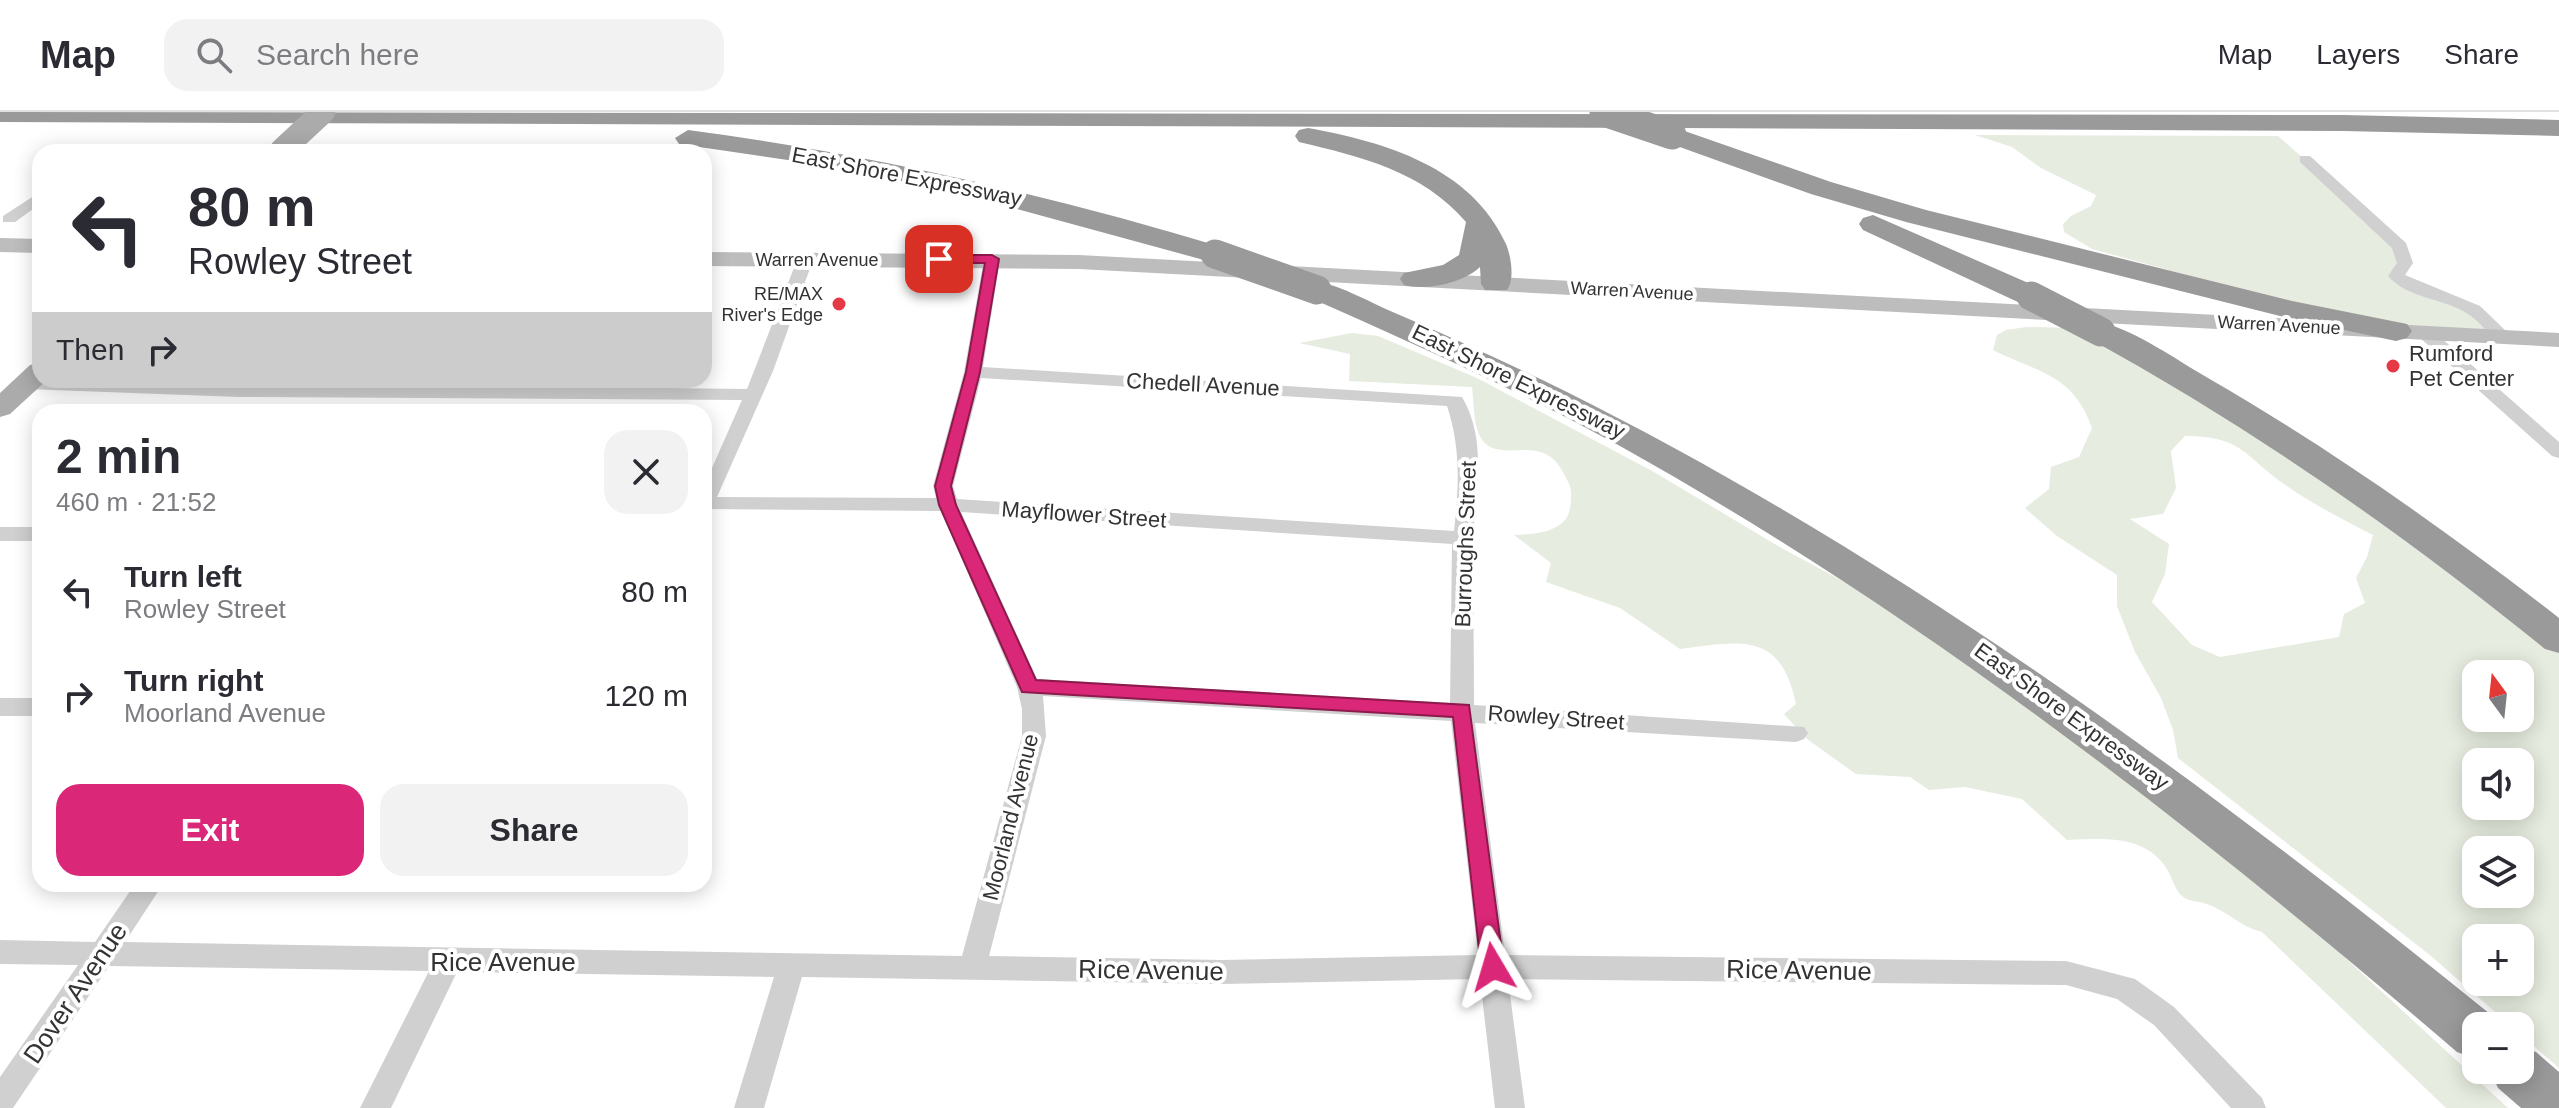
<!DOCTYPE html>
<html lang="en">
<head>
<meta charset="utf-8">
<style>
  :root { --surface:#fff; --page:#f2f2f3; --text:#2b2b33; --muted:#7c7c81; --line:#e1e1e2; --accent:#db2777 }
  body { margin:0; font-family:Arial,sans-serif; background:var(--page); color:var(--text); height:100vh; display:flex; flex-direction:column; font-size:30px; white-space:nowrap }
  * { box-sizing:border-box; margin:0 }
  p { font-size:26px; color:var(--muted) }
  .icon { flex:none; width:44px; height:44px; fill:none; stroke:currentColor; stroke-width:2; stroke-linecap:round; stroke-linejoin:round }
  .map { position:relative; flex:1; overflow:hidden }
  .sheet { position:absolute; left:32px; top:292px; width:680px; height:488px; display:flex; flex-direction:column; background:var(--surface); border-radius:24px; box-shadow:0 4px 20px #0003 }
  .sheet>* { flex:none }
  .guide { position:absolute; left:32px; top:32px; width:680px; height:244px; border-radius:24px; box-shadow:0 4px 20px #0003; background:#fff; color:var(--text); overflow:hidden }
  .needle { width:52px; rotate:345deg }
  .controls { position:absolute; left:2462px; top:548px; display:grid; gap:16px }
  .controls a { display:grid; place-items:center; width:72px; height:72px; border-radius:16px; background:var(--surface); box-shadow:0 4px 20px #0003; font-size:40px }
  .pin { position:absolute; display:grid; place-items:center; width:68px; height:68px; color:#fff; margin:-34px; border-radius:16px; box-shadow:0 4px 12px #0006 }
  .me { position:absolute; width:88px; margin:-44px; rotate:353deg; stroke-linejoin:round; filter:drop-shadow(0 0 6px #0008) }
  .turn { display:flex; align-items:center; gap:28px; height:168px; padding:0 24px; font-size:36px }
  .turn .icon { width:104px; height:104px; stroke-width:2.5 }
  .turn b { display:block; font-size:56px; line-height:68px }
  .then { display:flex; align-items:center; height:76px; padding:0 24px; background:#0003; gap:16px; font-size:30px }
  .round { display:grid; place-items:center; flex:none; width:84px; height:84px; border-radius:24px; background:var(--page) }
  .summary { display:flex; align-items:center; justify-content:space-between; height:136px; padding:0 24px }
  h1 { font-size:48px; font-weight:600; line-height:60px }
  .button { display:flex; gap:16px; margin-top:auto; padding:16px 24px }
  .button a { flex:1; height:92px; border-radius:24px; background:var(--accent); color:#fff; font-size:32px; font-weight:600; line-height:92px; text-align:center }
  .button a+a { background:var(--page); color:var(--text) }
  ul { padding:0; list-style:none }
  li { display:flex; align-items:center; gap:24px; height:104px; padding:0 24px }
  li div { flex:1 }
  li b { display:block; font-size:30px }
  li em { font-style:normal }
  header { display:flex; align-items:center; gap:48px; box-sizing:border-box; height:112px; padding:0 40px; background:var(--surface); border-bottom:2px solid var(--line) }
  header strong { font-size:38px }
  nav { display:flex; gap:44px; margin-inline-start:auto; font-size:28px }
  .search { width:560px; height:72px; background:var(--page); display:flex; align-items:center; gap:20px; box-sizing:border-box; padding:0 28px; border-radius:24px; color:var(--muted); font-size:30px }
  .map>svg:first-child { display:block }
  .green { fill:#e6ecdf; fill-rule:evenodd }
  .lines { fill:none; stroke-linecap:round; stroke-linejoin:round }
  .street { fill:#d0d0d0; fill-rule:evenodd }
  .secondary { fill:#bdbdbd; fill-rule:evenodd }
  .primary { fill:#ababab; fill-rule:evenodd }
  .highway { fill:#9a9a9a; fill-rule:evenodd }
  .primary-bridge { stroke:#ababab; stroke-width:24 }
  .highway-bridge { stroke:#9a9a9a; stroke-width:29 }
  .route { fill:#db2777; stroke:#8e194d; stroke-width:2 }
  .poi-dot { fill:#e63946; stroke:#fff; stroke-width:3 }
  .labels { text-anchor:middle; stroke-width:8; stroke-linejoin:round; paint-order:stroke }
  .far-street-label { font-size:18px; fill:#333; stroke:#fff }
  .far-poi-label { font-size:18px; fill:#333; stroke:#fff; text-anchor:end }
  .street-label { font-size:22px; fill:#333; stroke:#fff }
  .poi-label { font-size:22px; fill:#333; stroke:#fff; text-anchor:start }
  .near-street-label { font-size:26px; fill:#333; stroke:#fff }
</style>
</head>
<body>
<header>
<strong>Map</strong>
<div class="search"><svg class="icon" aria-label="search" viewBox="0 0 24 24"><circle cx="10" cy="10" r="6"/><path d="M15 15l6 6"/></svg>Search here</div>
<nav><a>Map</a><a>Layers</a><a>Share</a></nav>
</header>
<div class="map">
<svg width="2559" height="996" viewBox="0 0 2559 996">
  <rect width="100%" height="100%" fill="#fff"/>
  <!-- green -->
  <g class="green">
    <path d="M1975,23L2278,24L2389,122L2403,148L2394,163L2498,217L2398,221L2092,137L2064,120L2063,112L2071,104L2091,94L2096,83L2041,56L2012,35Z"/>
    <path d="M2027,215L2076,216L2285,336L2559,541V956L2520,922V914H2511L2431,844L2178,646L2173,618L2161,586L2135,540L2117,494V463L2057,424L2025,396L2049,377L2051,355L2079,345L2092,316C2073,261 2038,261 1993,238L1997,223L2006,218ZM2185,324C2244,324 2244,345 2287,374C2314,393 2344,408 2373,423L2367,445L2356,466L2365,491L2344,502L2339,525L2220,545L2192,533L2152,490L2165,462L2169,432L2130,407L2163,402L2176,376L2171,339ZM2476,562H2520V606H2476ZM2476,650H2520V694H2476ZM2476,738H2520V782H2476ZM2476,826H2520V870H2476Z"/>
    <path d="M1352,221L1378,224L1477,266L1654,360L1778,434L1872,485L2073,623L2289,794L2508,996H2446L2262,820C2241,815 2227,799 2207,792C2197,788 2187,791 2179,781C2173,773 2171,762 2165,754C2142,722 2101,727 2067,728L2022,687L1965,675L1929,678L1910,665L1856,662L1807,627L1784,602L1796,592C1781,519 1741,529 1680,537L1620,496L1546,470L1551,451L1514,423C1530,422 1549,422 1562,411C1570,405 1571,393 1571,383C1572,375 1567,368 1563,360C1542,320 1502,352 1483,329C1473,317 1474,290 1472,275L1349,269L1350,242L1299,231Z"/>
  </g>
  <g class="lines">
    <!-- street -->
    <g class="street">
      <path d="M2300,44H2310L2406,131L2413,151L2405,163L2480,194L2508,221V229H2496C2487,220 2478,208 2468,202C2444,186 2408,187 2388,164L2397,151L2392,136L2300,50Z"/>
      <path d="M40,80V92L15,110H3V104Z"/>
      <path d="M992,142L1000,147L983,255L1462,285C1489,331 1474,382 1473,431C1473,485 1474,539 1474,593L1804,615L1808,621L1804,627L1796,630L1475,611L1505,843L2066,849L2135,867L2174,895L2262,986L2266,996H2231L2154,913L2117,887L2066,873L1508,867L1525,996H1495L1480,867L1223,872L802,865L764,996H734L774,865L457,860L391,996H360L429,859L109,854L13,996H0V965L78,853L0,852V828L95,830L135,772H163L125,830L962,844L1022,624V597L1017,575L941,399L704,397V374L742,288L239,285L26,277L17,272L20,268L747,277L797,148L805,143L813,148L773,259L717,385L936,386L933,374L964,260L984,147ZM981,266L1447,294C1461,337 1459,374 1454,419L957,387L953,374ZM961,400L1452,432L1450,591L1037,567ZM1043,584L1451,609L1478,843L1223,848L989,844L1046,624Z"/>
      <path d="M2425,216L2431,217L2559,330V346L2552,344L2419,225L2416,221Z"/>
      <rect x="0" y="415" width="40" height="14"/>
      <rect x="0" y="586" width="40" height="18"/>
    </g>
    <!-- secondary -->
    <g class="secondary">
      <path d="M0,126L40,127V141L0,140Z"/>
      <path d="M704,140L1079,143L2559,221V235L1079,157L704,154Z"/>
    </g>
    <!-- primary -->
    <path class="primary" d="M40,251V268H47L10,302L0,305V281L30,253Z"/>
    <!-- highway -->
    <g class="highway">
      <path d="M0,0L2343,3L2559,8V24L2343,19L1676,16L1831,70L1926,98L2292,189L2407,212L2412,219L2407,226L2396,229L2292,207L1906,110L1811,82L1663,29L1659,23L1669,16L0,10Z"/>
      <path d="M1308,16C1385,30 1471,55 1506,132C1511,144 1515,167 1507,178H1485L1481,172L1480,155C1463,171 1427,179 1404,173L1400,167L1404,161L1443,153L1459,143L1466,110C1422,59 1362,45 1299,30L1295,24L1299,18Z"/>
      <path d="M688,18C871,42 1049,83 1225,136L1230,142L1225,148L1215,151L954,80L822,53L679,32L675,26Z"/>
      <path d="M1873,103L2042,177L2046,184L2042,191H2020L1863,118L1859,112L1863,106Z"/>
      <path d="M1317,169C1344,175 1369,190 1395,201C1453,226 1510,252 1567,280C1903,448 2204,670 2495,906L2498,914H2476V947L2457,940C2195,715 1923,503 1620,334C1518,278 1412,231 1306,184L1302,178L1306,172Z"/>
      <path d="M2101,210C2138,220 2175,247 2208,266C2331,337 2447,419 2559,506V541L2545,537C2401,420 2252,316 2090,227L2085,220L2090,213Z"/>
      <path d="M2520,934L2536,940L2559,960V996H2521L2498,976L2490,958H2520Z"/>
    </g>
    <!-- primary-bridge -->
    <path class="primary-bridge" d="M282,38L323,0"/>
    <!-- highway-bridge -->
    <g class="highway-bridge">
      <path d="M1604,0L1672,23"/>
      <path d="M1215,142L1317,178"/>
      <path d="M2031,184L2101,220"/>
    </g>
  </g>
  <!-- route -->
  <path class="route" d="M992,143L999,147L980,260L951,374L956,393L1036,568L1469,593L1504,855L1501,862L1493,865L1485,862L1481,855L1453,605L1022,580L939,393L935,374L966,260L985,151H939L932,147L939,143Z"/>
  <!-- markers -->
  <g class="poi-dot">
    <circle cx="839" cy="192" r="8"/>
    <circle cx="2393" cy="254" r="8"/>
  </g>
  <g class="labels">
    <!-- far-street labels -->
    <g class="far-street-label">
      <text x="817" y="154">Warren Avenue</text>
      <text transform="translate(1632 179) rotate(3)" y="6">Warren Avenue</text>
      <text transform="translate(2279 213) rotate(3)" y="6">Warren Avenue</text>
    </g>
    <!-- far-poi labels -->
    <g class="far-poi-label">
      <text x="823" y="188">RE/MAX<tspan x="823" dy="21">River's Edge</tspan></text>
    </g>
    <!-- street labels -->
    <g class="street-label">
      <text transform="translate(907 64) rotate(11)" y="8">East Shore Expressway</text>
      <text transform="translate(1519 269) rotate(26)" y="8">East Shore Expressway</text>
      <text transform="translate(1203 272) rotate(3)" y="8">Chedell Avenue</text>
      <text transform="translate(1084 402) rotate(4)" y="8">Mayflower Street</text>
      <text transform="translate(1465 432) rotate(-88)" y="8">Burroughs Street</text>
      <text transform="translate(2072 604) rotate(36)" y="8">East Shore Expressway</text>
      <text transform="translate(1556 605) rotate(4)" y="8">Rowley Street</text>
      <text transform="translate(1010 705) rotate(-76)" y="8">Moorland Avenue</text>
    </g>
    <!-- poi labels -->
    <g class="poi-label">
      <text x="2409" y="249">Rumford<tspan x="2409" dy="25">Pet Center</tspan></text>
    </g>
    <!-- near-street labels -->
    <g class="near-street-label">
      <text x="503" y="859">Rice Avenue</text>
      <text transform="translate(1151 858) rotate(1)" y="9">Rice Avenue</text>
      <text transform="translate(1799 858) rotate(1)" y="9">Rice Avenue</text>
      <text transform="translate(75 881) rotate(-56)" y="9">Dover Avenue</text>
    </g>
  </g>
</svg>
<div class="controls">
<a><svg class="needle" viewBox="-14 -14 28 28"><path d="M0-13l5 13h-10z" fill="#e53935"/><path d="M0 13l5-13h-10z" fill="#7c7c81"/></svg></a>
<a><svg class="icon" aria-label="sound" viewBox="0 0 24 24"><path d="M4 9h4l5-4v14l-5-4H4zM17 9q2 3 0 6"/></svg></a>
<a><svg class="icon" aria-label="layers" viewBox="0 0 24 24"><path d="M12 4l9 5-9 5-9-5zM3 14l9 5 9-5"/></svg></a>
<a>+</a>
<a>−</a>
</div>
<div class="pin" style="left:939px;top:147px;background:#d93025"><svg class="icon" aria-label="arrive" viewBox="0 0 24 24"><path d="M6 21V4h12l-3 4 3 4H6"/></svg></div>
<svg class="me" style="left:1493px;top:855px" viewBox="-20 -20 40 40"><path d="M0-17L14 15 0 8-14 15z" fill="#db2777" stroke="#fff" stroke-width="4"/></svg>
<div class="guide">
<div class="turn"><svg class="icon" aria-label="left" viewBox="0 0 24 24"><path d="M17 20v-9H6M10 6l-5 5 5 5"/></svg><div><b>80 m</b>Rowley Street</div></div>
<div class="then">Then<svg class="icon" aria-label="right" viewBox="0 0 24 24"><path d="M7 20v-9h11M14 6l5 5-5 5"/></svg></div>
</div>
<section class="sheet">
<div class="summary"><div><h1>2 min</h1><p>460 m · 21:52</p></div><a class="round"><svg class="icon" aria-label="close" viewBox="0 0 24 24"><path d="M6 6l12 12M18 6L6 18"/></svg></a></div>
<ul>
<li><svg class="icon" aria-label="left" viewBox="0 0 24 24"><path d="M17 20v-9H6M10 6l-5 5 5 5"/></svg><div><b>Turn left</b><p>Rowley Street</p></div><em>80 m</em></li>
<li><svg class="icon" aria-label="right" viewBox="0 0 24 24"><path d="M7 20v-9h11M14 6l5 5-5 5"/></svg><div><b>Turn right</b><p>Moorland Avenue</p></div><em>120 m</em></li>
</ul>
<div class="button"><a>Exit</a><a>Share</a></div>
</section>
</div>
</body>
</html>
